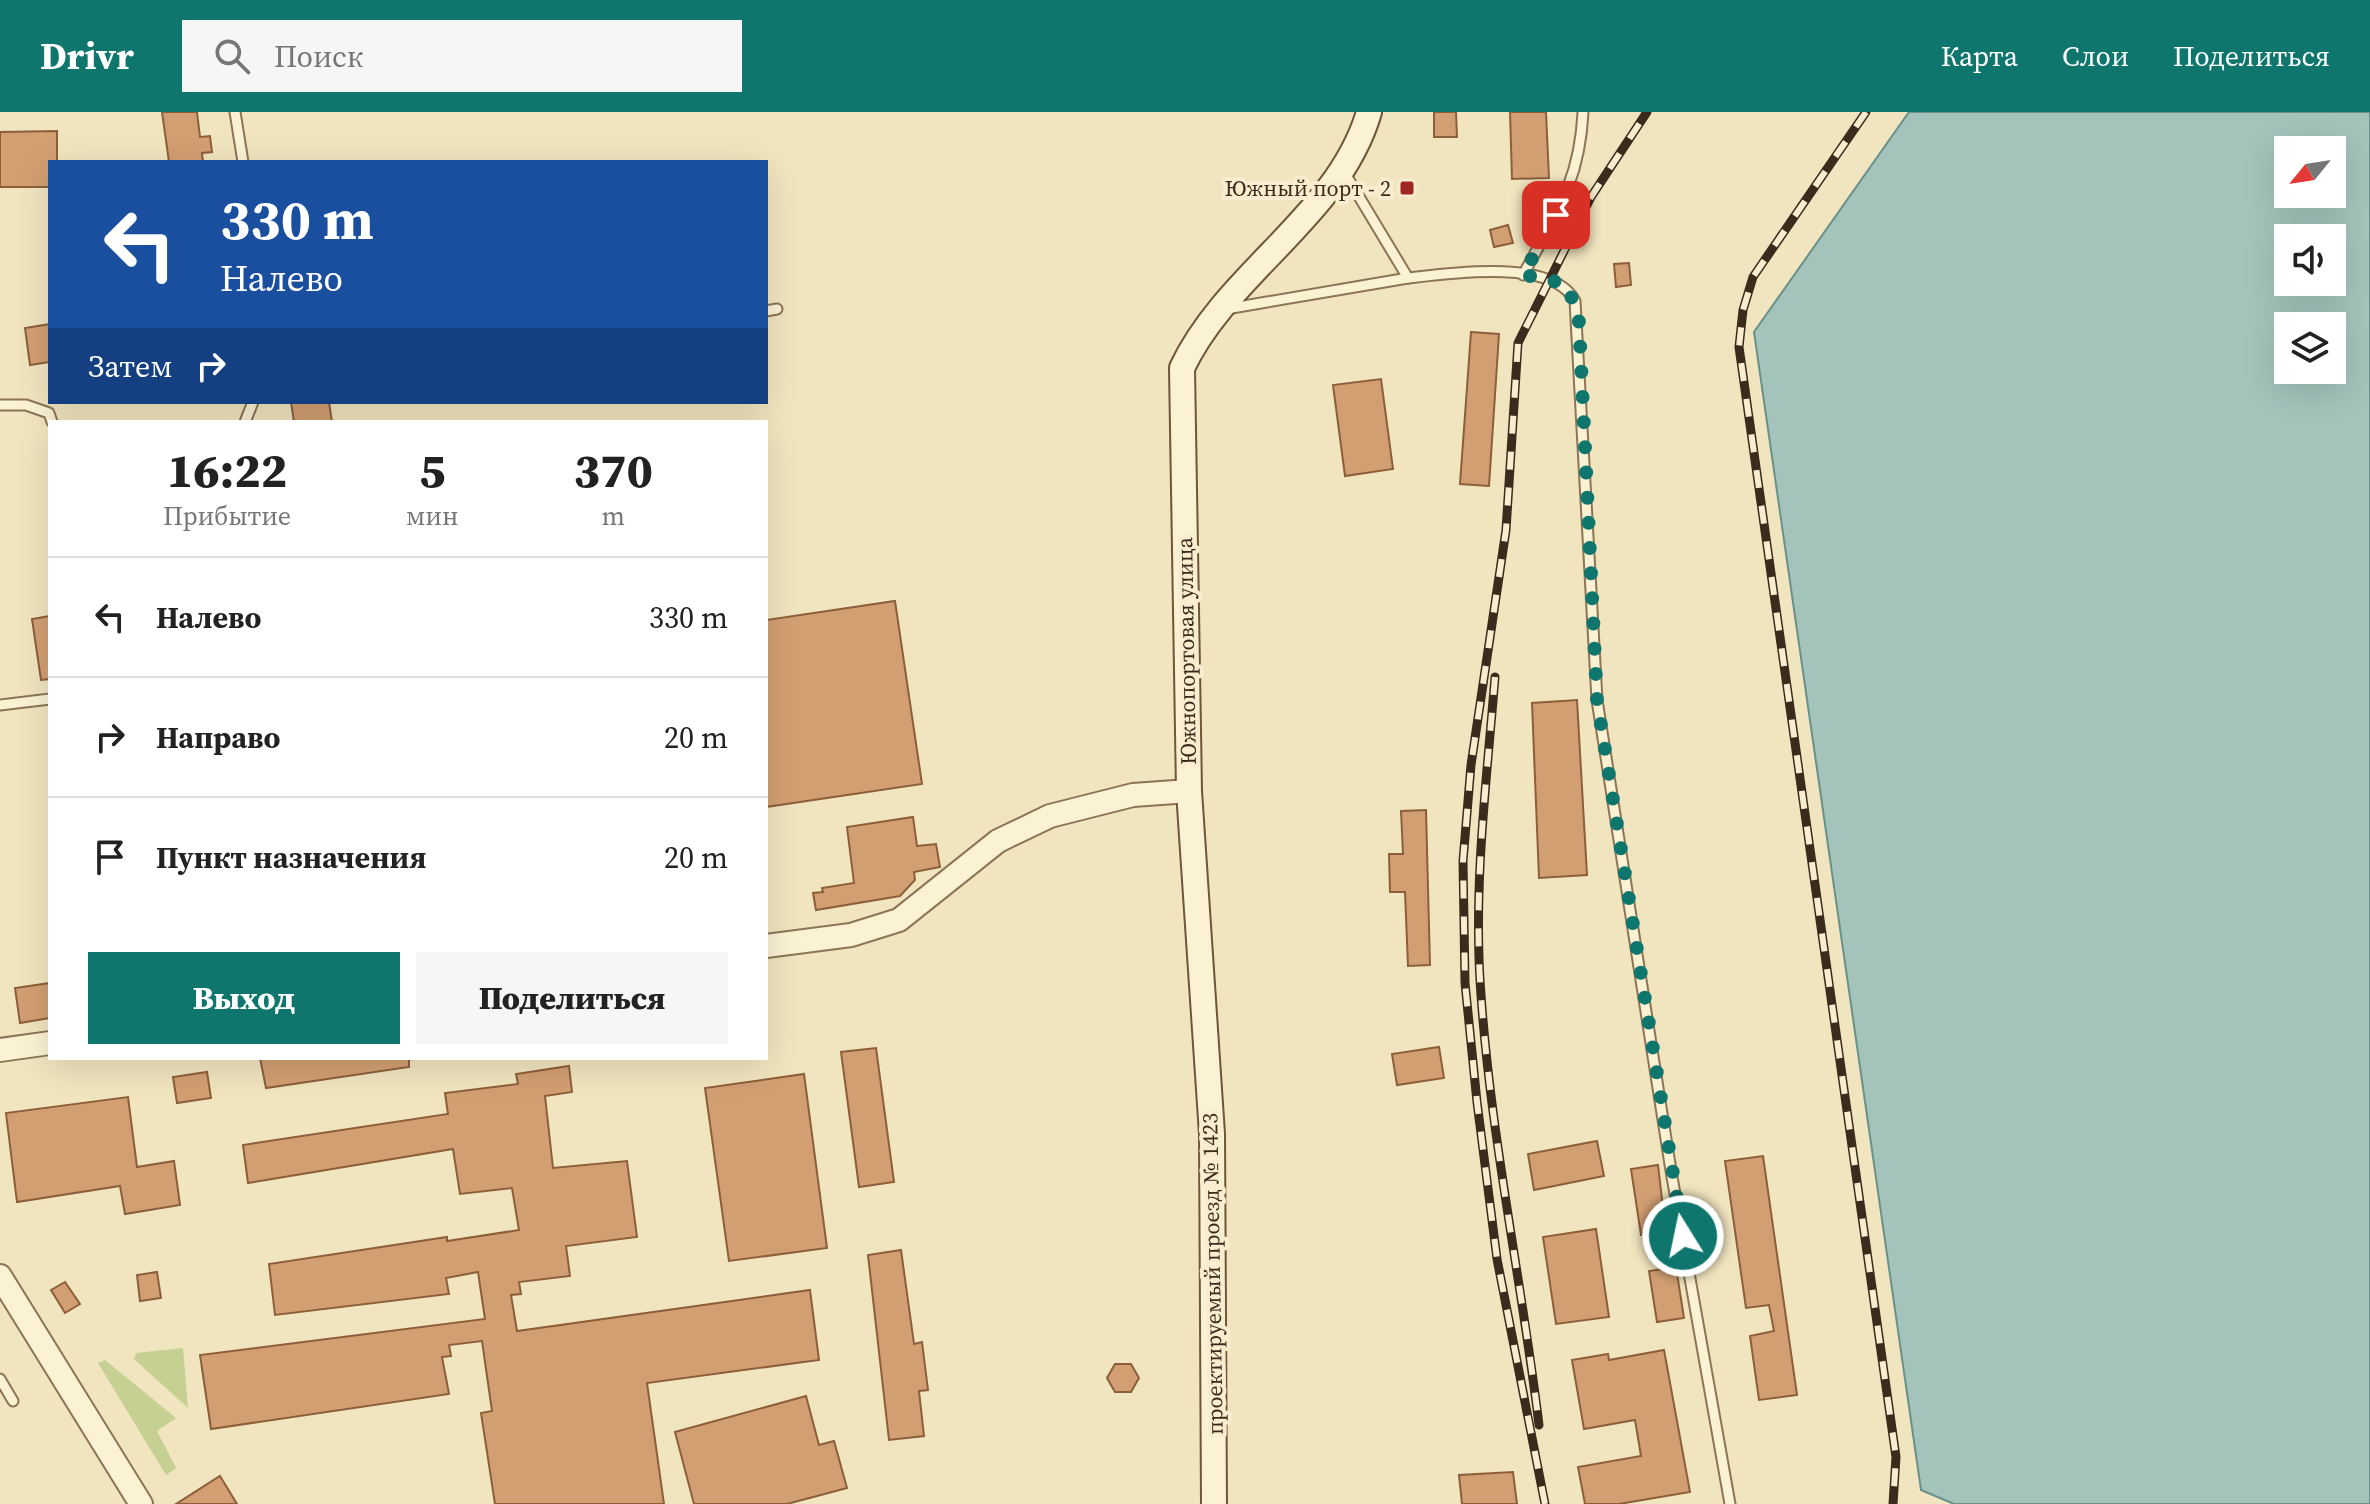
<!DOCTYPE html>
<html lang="ru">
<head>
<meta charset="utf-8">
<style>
  :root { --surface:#fff; --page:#f6f6f6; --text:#222; --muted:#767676; --line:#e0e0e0; --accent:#0f766e }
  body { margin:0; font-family:"Source Serif 4",serif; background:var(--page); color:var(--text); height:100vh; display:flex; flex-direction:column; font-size:30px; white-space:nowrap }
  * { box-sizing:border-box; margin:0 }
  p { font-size:26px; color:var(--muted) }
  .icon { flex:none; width:44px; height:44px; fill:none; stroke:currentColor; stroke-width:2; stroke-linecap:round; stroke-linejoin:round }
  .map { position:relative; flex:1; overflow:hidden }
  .side { position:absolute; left:48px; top:308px; width:720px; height:640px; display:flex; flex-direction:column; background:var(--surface); border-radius:0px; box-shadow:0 8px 32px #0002 }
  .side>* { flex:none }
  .top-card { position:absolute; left:48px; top:48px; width:720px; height:244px; border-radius:0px; box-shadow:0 8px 32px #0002; background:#1a4fa0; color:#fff; overflow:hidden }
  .needle { width:52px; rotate:240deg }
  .controls { position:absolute; left:2274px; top:24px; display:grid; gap:16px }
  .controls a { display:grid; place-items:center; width:72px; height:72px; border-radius:0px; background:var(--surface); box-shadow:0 8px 32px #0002; font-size:40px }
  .pin { position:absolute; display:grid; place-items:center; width:68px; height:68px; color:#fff; margin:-34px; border-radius:16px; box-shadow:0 4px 12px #0006 }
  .me { position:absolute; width:88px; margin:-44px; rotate:350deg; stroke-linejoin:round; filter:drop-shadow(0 0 6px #0008) }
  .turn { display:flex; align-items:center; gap:28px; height:168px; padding:0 40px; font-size:36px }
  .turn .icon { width:104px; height:104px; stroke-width:2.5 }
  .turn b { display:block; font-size:56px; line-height:68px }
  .then { display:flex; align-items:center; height:76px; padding:0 40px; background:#0003; gap:16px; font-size:30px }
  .eta { display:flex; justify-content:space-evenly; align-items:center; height:136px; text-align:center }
  .eta b { font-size:48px; font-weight:800; line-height:56px }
  .cta { display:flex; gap:16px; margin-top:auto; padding:16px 40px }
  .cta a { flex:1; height:92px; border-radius:0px; background:var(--accent); color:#fff; font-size:32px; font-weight:800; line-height:92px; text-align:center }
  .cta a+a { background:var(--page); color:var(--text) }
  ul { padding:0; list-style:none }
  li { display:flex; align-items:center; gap:24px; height:120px; padding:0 40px; border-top:2px solid var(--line) }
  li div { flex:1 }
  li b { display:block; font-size:30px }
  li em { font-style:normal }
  header { display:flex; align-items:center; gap:48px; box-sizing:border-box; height:112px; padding:0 40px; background:var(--accent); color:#fff }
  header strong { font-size:38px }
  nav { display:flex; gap:44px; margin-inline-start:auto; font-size:28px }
  .search { width:560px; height:72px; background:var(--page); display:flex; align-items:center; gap:20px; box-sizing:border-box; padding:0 28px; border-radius:0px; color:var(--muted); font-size:30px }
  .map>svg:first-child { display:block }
  .green { fill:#c6d092 }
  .water { fill:#a3c3bb; stroke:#699189; stroke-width:2; fill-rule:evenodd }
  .building { fill:#d29f72; stroke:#8c5f3a; stroke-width:2 }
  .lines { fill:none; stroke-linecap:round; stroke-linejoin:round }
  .service-casing { stroke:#8b7556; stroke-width:13 }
  .tertiary-casing { stroke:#8b7556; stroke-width:26 }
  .secondary-casing { stroke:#6d5639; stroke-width:28 }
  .service { stroke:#fbf1d3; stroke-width:9 }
  .tertiary { stroke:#fbf1d3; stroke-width:22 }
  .secondary { stroke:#fbf1d3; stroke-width:24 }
  .rail-casing { stroke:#3a2c1c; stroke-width:9 }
  .rail { stroke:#f8eecf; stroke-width:6; stroke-dasharray:18; stroke-linecap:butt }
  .route { stroke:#0f766e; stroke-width:14; stroke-dasharray:0 25.2 }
  .poi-dot { fill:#9f2621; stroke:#f8eecf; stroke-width:3 }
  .labels { text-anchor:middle; stroke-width:8; stroke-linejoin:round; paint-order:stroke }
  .poi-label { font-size:22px; fill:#3a2c1c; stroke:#f8eecf; text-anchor:end }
  .street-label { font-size:22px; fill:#3a2c1c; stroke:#f8eecf }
</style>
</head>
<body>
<header>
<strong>Drivr</strong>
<div class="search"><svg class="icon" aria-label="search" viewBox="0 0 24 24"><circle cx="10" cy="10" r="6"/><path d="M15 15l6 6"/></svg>Поиск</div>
<nav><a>Карта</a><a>Слои</a><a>Поделиться</a></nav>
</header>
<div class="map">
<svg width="2370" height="1392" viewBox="0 0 2370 1392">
  <rect width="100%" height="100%" fill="#f1e5bf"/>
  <!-- green -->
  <g class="green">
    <path d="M183,1236L188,1296L134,1247L136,1241Z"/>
    <path d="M105,1248L176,1306L157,1319L176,1356L166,1363L98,1251Z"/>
  </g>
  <!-- water -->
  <path class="water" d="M1909,0H2370V1392H1954L1921,1378L1754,220ZM2288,38H2332V82H2288ZM2288,126H2332V170H2288ZM2288,214H2332V258H2288Z"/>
  <!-- building -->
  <g class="building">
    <path d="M162,0H197L200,25L210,24L212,40L202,41L203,50H169Z"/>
    <path d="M1434,0H1456L1457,25H1434Z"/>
    <path d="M1510,0H1546L1549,66L1512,67Z"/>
    <path d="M57,19V50H50V75H0V20Z"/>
    <path d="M1508,113L1513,131L1494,135L1490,118Z"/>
    <path d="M1629,151L1631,173L1616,175L1614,152Z"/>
    <path d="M50,212V250L30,253L25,216Z"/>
    <path d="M1471,220L1499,222L1489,374L1460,372Z"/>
    <path d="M1381,267L1393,357L1345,364L1333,273Z"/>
    <path d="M291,290H329L332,310H294Z"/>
    <path d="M895,489L922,672L766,695V508Z"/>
    <path d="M50,504V567L41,568L32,507Z"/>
    <path d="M1577,588L1587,763L1539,766L1532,591Z"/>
    <path d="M1426,698L1430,853L1408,854L1405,780H1390L1389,742H1403L1401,699Z"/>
    <path d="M913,705L917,734L936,732L940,755L914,760L915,768L900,784L816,798L813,781L823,780L822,776L854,771L847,715Z"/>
    <path d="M50,871V906L20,911L15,876Z"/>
    <path d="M1439,935L1444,966L1397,973L1392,942Z"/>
    <path d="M876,936L894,1070L859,1075L841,940Z"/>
    <path d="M260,946H409V955L266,976Z"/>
    <path d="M569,954L572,980L545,984L553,1056L627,1049L637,1125L566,1134L570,1164L519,1170L521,1182L511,1183L517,1219L810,1178L819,1248L647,1271L664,1392H495L481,1301L492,1299L482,1229L449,1233L451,1244L442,1245L449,1282L211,1317L200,1243L485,1207L478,1160L446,1166L449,1182L275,1203L269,1152L447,1125V1129L519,1118L512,1076L460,1082L453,1037L248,1071L243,1033L448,1002L445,981L518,972L516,962Z"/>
    <path d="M207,960L211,986L177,991L173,965Z"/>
    <path d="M804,962L827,1136L729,1149L705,976Z"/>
    <path d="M128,985L137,1055L174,1049L180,1093L125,1102L120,1074L17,1090L6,1001Z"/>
    <path d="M1597,1029L1604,1064L1534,1078L1528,1042Z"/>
    <path d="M1763,1044L1797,1283L1759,1288L1750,1224L1774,1219L1769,1193L1746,1196L1725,1049Z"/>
    <path d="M1658,1053L1666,1121L1641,1123L1631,1057Z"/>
    <path d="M1596,1117L1609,1205L1556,1212L1543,1125Z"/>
    <path d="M901,1138L914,1232L922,1230L928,1278L919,1279L924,1324L889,1328L868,1143Z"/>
    <path d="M1676,1155L1684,1206L1657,1210L1649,1159Z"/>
    <path d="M157,1160L161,1186L140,1189L137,1163Z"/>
    <path d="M65,1170L80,1192L65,1201L51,1178Z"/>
    <path d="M1664,1238L1690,1380L1619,1392H1585L1578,1355L1641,1344L1635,1308L1584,1317L1572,1248L1608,1242L1609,1248Z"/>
    <path d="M1115,1252H1131L1139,1266L1131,1280H1115L1107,1266Z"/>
    <path d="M806,1284L819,1333L834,1329L847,1376L787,1392H694L675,1320Z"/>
    <path d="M1513,1360L1517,1392H1462L1459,1363Z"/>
    <path d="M220,1364L237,1392H176Z"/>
  </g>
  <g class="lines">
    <!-- service casing -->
    <g class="service-casing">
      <g id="service">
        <path d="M235,0L243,50"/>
        <path d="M1343,58L1408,166C1450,161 1553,146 1575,189L1597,588L1672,1065L1730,1392"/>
        <path d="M1523,163C1555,104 1580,69 1583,0"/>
        <path d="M1226,197L1408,166"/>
        <path d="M766,199L777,197"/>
        <path d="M0,293H26L49,301L52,310"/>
        <path d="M245,310L253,290"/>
        <path d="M0,593L50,587"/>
        <path d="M0,1267L13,1289"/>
      </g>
    </g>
    <!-- tertiary casing -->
    <g class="tertiary-casing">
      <g id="tertiary">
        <path d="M766,834L851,823L899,808L998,729L1050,704L1133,683L1189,679"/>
        <path d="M0,938L50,931"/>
        <path d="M0,1164L141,1392"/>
      </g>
    </g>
    <!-- secondary casing -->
    <g class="secondary-casing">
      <path id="secondary" d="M1214,1392L1212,1022L1189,679L1182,256C1227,160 1339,104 1369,0"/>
    </g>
    <!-- service -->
    <use href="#service" class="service"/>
    <!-- tertiary -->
    <use href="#tertiary" class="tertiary"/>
    <!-- secondary -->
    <use href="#secondary" class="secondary"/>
    <!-- rail casing -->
    <g class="rail-casing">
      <g id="rail">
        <path d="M1866,0L1753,165L1743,198L1739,235L1896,1345L1893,1392"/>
        <path d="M1495,565C1487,665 1474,767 1480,868C1489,1017 1521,1164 1539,1313"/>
        <path d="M1545,1392L1497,1147L1477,990L1465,871L1463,749L1471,653L1506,418L1518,231L1591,85L1647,0"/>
      </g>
    </g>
    <!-- rail -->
    <use href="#rail" class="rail"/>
  </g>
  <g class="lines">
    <!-- route -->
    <path class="route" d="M1556,103L1523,163L1550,167L1569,177L1579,210L1597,588L1683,1124"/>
  </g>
  <!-- markers -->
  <rect class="poi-dot" x="1399" y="68" width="16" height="16" rx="4"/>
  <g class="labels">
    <!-- poi labels -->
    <g class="poi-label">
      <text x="1391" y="84">Южный порт - 2</text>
    </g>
    <!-- street labels -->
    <g class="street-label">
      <text transform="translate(1186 539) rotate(-91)" y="8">Южнопортовая улица</text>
      <text transform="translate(1212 1162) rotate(-91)" y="8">проектируемый проезд № 1423</text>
    </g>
  </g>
</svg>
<div class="controls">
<a><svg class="needle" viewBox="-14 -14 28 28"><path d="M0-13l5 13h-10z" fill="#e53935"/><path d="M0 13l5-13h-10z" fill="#767676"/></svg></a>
<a><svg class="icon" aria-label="sound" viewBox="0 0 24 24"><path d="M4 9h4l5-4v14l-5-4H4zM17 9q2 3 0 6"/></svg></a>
<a><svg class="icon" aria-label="layers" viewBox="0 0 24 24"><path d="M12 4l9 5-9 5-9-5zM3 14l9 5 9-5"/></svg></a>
</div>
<div class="pin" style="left:1556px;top:103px;background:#d93025"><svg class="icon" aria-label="arrive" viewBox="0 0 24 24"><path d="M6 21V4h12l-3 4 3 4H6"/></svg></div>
<svg class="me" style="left:1683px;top:1124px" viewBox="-20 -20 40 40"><circle r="17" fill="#0f766e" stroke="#fff" stroke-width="3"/><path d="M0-11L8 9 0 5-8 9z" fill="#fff"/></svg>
<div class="top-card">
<div class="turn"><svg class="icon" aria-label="left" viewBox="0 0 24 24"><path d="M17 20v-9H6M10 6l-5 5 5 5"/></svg><div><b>330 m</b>Налево</div></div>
<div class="then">Затем<svg class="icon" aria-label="right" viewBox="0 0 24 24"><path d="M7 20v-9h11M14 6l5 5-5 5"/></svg></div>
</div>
<section class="side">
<div class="eta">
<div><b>16:22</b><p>Прибытие</p></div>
<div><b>5</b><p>мин</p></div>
<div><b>370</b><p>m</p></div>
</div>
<ul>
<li><svg class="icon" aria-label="left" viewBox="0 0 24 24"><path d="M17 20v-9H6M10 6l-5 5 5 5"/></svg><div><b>Налево</b></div><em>330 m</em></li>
<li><svg class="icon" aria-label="right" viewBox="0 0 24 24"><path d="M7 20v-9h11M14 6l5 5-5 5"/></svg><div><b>Направо</b></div><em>20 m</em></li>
<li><svg class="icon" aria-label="arrive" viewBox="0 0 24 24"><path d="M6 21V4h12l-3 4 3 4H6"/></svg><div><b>Пункт назначения</b></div><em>20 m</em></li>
</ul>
<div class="cta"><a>Выход</a><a>Поделиться</a></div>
</section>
</div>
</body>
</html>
